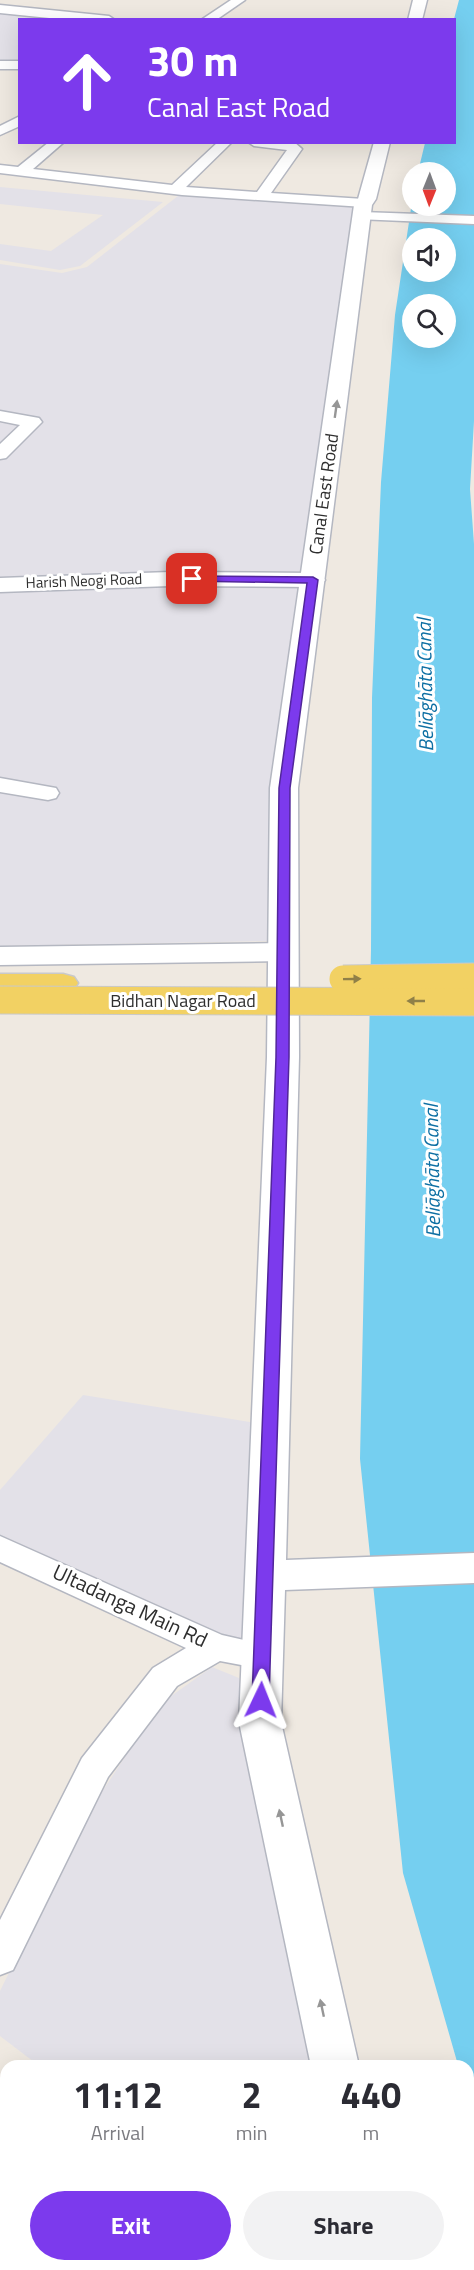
<!DOCTYPE html>
<html lang="en">
<head>
<meta charset="utf-8">
<style>
  :root { --surface:#fff; --page:#f2f2f3; --text:#2b2b33; --muted:#7c7c81; --accent:#7c3aed }
  body { margin:0; font-family:"Titillium Web",sans-serif; background:var(--page); color:var(--text); height:100vh; display:flex; flex-direction:column; font-size:22px; white-space:nowrap }
  * { box-sizing:border-box; margin:0 }
  p { font-size:20px; color:var(--muted) }
  .icon { flex:none; width:33px; height:33px; fill:none; stroke:currentColor; stroke-width:2; stroke-linecap:round; stroke-linejoin:round }
  .map { position:relative; flex:1; overflow:hidden }
  .details { position:absolute; left:0px; top:2060px; width:474px; height:212px; display:flex; flex-direction:column; background:var(--surface); border-radius:18px 18px 0 0; box-shadow:0 6px 24px #0002 }
  .details>* { flex:none }
  .guide { position:absolute; left:18px; top:18px; width:438px; height:126px; border-radius:0px; box-shadow:0 6px 24px #0002; background:#7c3aed; color:#fff; overflow:hidden }
  .needle { width:39px; rotate:181deg }
  .tools { position:absolute; left:402px; top:162px; display:grid; gap:12px }
  .tools a { display:grid; place-items:center; width:54px; height:54px; border-radius:50%; background:var(--surface); box-shadow:0 6px 24px #0002; font-size:30px }
  .pin { position:absolute; display:grid; place-items:center; width:51px; height:51px; color:#fff; margin:-26px; border-radius:12px; box-shadow:0 3px 9px #0006 }
  .me { position:absolute; width:66px; margin:-33px; rotate:2deg; stroke-linejoin:round; filter:drop-shadow(0 0 4px #0008) }
  .turn { display:flex; align-items:center; gap:21px; height:126px; padding:0 30px; font-size:27px }
  .turn .icon { width:78px; height:78px; stroke-width:2.5 }
  .turn b { display:block; font-size:42px; line-height:51px }
  .eta { display:flex; justify-content:space-evenly; align-items:center; height:102px; text-align:center }
  .eta b { font-size:36px; font-weight:700; line-height:42px }
  .button { display:flex; gap:12px; margin-top:auto; padding:12px 30px }
  .button a { flex:1; height:69px; border-radius:36px; background:var(--accent); color:#fff; font-size:24px; font-weight:700; line-height:69px; text-align:center }
  .button a+a { background:var(--page); color:var(--text) }
  .map>svg:first-child { display:block }
  .industrial { fill:#e3e1e8 }
  .water { fill:#75cff0; fill-rule:evenodd }
  .lines { fill:none; stroke-linecap:round; stroke-linejoin:round }
  .minor-casing { stroke:#b4b7c1; stroke-width:3 }
  .tertiary-casing { stroke:#b4b7c1; stroke-width:3 }
  .secondary-casing { stroke:#b4b7c1; stroke-width:3 }
  .primary-casing { stroke:#c9c9c9; stroke-width:3 }
  .minor { fill:#fff; fill-rule:evenodd }
  .tertiary { fill:#fff; fill-rule:evenodd }
  .secondary { fill:#fff; fill-rule:evenodd }
  .primary { fill:#f2d163; fill-rule:evenodd }
  .primary-bridge-casing { stroke:#c9c9c9; stroke-width:29; stroke-linecap:butt }
  .primary-bridge { stroke:#f2d163; stroke-width:27 }
  .oneway { fill:#969696 }
  .oneway2 { fill:#908048 }
  .route { fill:#7c3aed; stroke:#51269a; stroke-width:1.5 }
  .labels { text-anchor:middle; stroke-width:6; stroke-linejoin:round; paint-order:stroke }
  .far-street-label { font-size:15px; fill:#2e2e2e; stroke:#fff }
  .street-label { font-size:18px; fill:#2e2e2e; stroke:#fff }
  .water-label { font-size:20px; font-style:italic; fill:#0d6fa3; stroke:#fff }
  .near-street-label { font-size:21px; fill:#2e2e2e; stroke:#fff }
</style>
</head>
<body>
<div class="map">
<svg width="474" height="2270" viewBox="0 0 474 2270">
  <rect width="100%" height="100%" fill="#efe9e1"/>
  <!-- industrial -->
  <g class="industrial">
    <path d="M0,11L87,19L20,20L19,65L0,64Z"/>
    <path d="M0,187L163,202L80,266L60,270L0,260V244L51,251L103,215L0,204Z"/>
    <path d="M183,192L358,204L308,578L0,583V264L62,273L87,267Z"/>
    <path d="M180,584L301,586L278,750L267,941L0,946V589Z"/>
    <path d="M83,1395L262,1424L246,1642L227,1641L0,1542V1490Z"/>
    <path d="M212,1667L239,1678L254,1795L311,2065H38L0,2036V1991L88,1813L160,1704Z"/>
    <path d="M77,2265H353L354,2270H77Z"/>
  </g>
  <!-- water -->
  <path class="water" d="M459,0H474V421L470,489L474,544V2120L468,2099V2066L458,2065L403,1873L360,1459L371,950L372,698L381,482L395,315L412,202V206H446V172H418L425,143L454,142V19ZM412,238H446V272H412ZM412,304H446V338H412Z"/>
  <g class="lines">
    <!-- minor casing -->
    <g class="minor-casing">
      <g id="minor">
        <path d="M231,0H245L216,20H201Z"/>
        <path d="M0,5L109,16L115,20H69L0,13Z"/>
        <rect x="0" y="61" width="20" height="8"/>
        <path d="M20,116V126L0,135V126Z"/>
        <path d="M49,142H64L33,169L172,185L218,142H232L186,187L257,192L287,150L254,146L248,142H294L302,149L271,193L364,199L371,203L364,207L182,195L0,173V165L18,167Z"/>
        <path d="M362,212L474,216V224L357,219L355,216L357,213Z"/>
        <path d="M0,411L39,418L42,422L6,458L0,459V444L20,425L0,421Z"/>
        <path d="M0,778L56,788L59,793L56,798L48,800L0,792Z"/>
        <path d="M0,1536L222,1635L274,1647L279,1656L274,1665L262,1669L220,1661L177,1686L108,1777L13,1970L0,1975V1920L82,1758L153,1668L186,1648L0,1562Z"/>
      </g>
    </g>
    <!-- tertiary casing -->
    <g class="tertiary-casing">
      <g id="tertiary">
        <path d="M170,572L313,573L321,575L325,580L321,585L313,587L170,586L0,592V578Z"/>
        <path d="M283,943L294,946L298,952L294,958L283,961L0,965V947Z"/>
      </g>
    </g>
    <!-- secondary casing -->
    <g class="secondary-casing">
      <g id="secondary">
        <path d="M413,0H427L422,20H408Z"/>
        <path d="M374,142H390L376,199L372,205L298,788L299,1057L286,1560L474,1553V1583L285,1590L281,1722L359,2066H311L239,1722L267,1057L270,788L354,205L358,199Z"/>
        <path d="M352,2265H404L405,2270H353Z"/>
      </g>
    </g>
    <!-- primary casing -->
    <g class="primary-casing">
      <path id="primary" d="M0,974H63L74,977L78,983L74,989L63,992H0Z"/>
    </g>
    <!-- minor -->
    <use href="#minor" class="minor"/>
    <!-- tertiary -->
    <use href="#tertiary" class="tertiary"/>
    <!-- secondary -->
    <use href="#secondary" class="secondary"/>
    <!-- primary -->
    <use href="#primary" class="primary"/>
    <!-- primary-bridge casing -->
    <g class="primary-bridge-casing">
      <g id="primary-bridge">
        <path d="M343,979L474,977"/>
        <path d="M0,1000L474,1002"/>
      </g>
    </g>
    <!-- primary-bridge -->
    <use href="#primary-bridge" class="primary-bridge"/>
  </g>
  <!-- one-way arrows -->
  <defs><path id="oneway-solid" d="M-6-.8H1V-3.2L6.5 0L1 3.2V.8H-6Z" transform="scale(1.5)"/></defs>
  <g class="oneway">
    <use href="#oneway-solid" transform="translate(336 409) rotate(-82)"/>
    <use href="#oneway-solid" transform="translate(281 1818) rotate(-102)"/>
    <use href="#oneway-solid" transform="translate(322 2008) rotate(-102)"/>
  </g>
  <g class="oneway2">
    <use href="#oneway-solid" transform="translate(352 979) rotate(-1)"/>
    <use href="#oneway-solid" transform="translate(416 1001) rotate(-180)"/>
  </g>
  <!-- route -->
  <path class="route" d="M192,576L313,577L318,580L290,788L289,1057L269,1700L267,1705L261,1707L255,1705L252,1700L276,1057L279,788L307,583L189,581L187,579Z"/>
  <g class="labels">
    <!-- far-street labels -->
    <g class="far-street-label">
      <text transform="translate(84 581) rotate(-2)" y="5">Harish Neogi Road</text>
    </g>
    <!-- street labels -->
    <g class="street-label">
      <text transform="translate(324 494) rotate(-82)" y="6">Canal East Road</text>
      <text x="183" y="1007">Bidhan Nagar Road</text>
    </g>
    <!-- water labels -->
    <g class="water-label">
      <text transform="translate(425 685) rotate(-91)" y="7">Beliāghāta Canal</text>
      <text transform="translate(432 1171) rotate(-91)" y="7">Beliāghāta Canal</text>
    </g>
    <!-- near-street labels -->
    <g class="near-street-label">
      <text transform="translate(130 1606) rotate(25)" y="7">Ultadanga Main Rd</text>
    </g>
  </g>
</svg>
<div class="tools">
<a><svg class="needle" viewBox="-14 -14 28 28"><path d="M0-13l5 13h-10z" fill="#e53935"/><path d="M0 13l5-13h-10z" fill="#7c7c81"/></svg></a>
<a><svg class="icon" aria-label="sound" viewBox="0 0 24 24"><path d="M4 9h4l5-4v14l-5-4H4zM17 9q2 3 0 6"/></svg></a>
<a><svg class="icon" aria-label="search" viewBox="0 0 24 24"><circle cx="10" cy="10" r="6"/><path d="M15 15l6 6"/></svg></a>
</div>
<div class="pin" style="left:192px;top:579px;background:#d93025"><svg class="icon" aria-label="arrive" viewBox="0 0 24 24"><path d="M6 21V4h12l-3 4 3 4H6"/></svg></div>
<svg class="me" style="left:261px;top:1700px" viewBox="-20 -20 40 40"><path d="M0-17L14 15 0 8-14 15z" fill="#7c3aed" stroke="#fff" stroke-width="4"/></svg>
<div class="guide">
<div class="turn"><svg class="icon" aria-label="ahead" viewBox="0 0 24 24"><path d="M12 20V5M6 11l6-6 6 6"/></svg><div><b>30 m</b>Canal East Road</div></div>
</div>
<section class="details">
<div class="eta">
<div><b>11:12</b><p>Arrival</p></div>
<div><b>2</b><p>min</p></div>
<div><b>440</b><p>m</p></div>
</div>
<div class="button"><a>Exit</a><a>Share</a></div>
</section>
</div>
</body>
</html>
